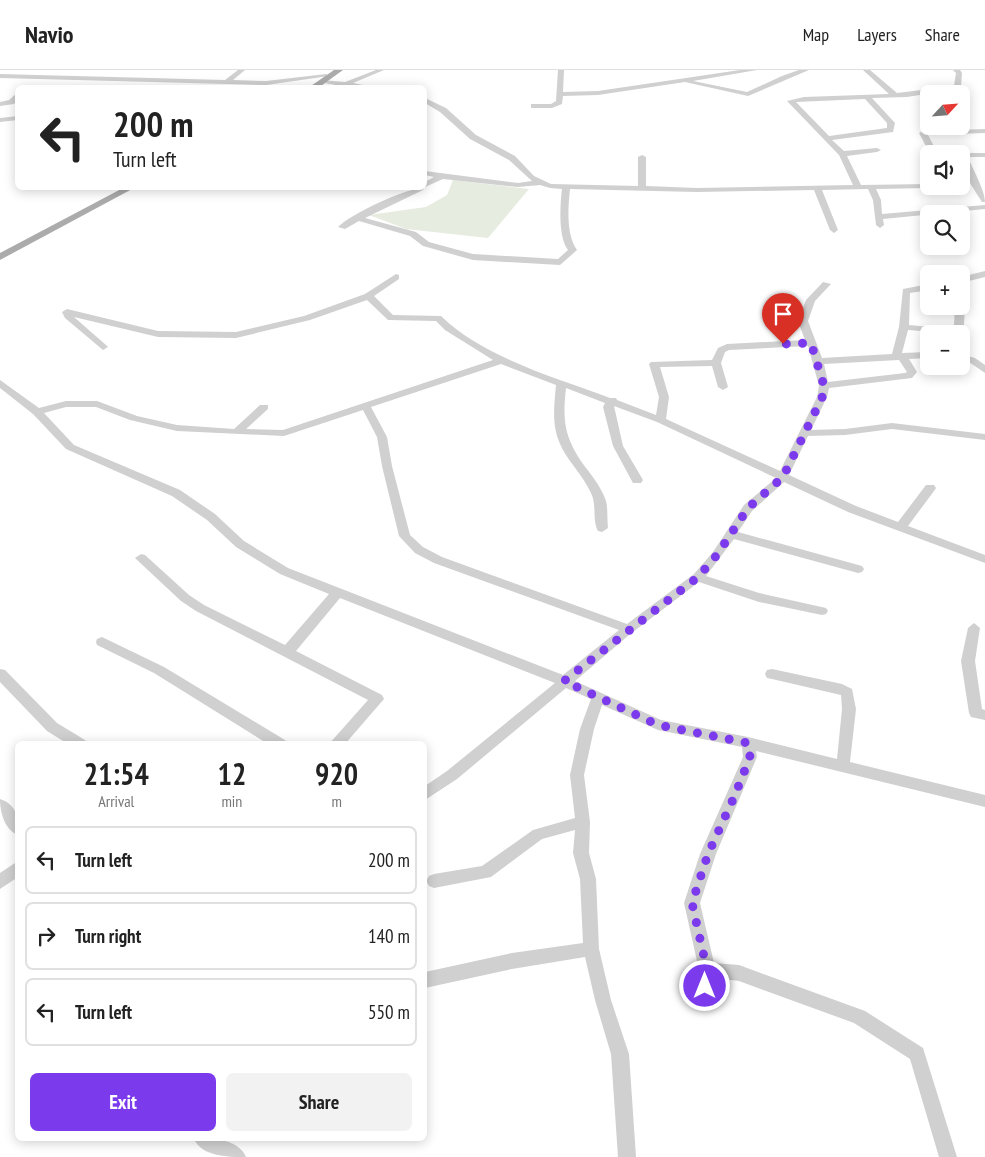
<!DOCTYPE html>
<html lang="en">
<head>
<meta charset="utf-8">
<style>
  :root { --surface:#fff; --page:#f2f2f2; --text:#222; --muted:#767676; --line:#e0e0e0; --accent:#7c3aed }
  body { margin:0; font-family:"PT Sans Narrow",sans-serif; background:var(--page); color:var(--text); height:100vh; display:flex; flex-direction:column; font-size:19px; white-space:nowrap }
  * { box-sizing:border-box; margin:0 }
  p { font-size:16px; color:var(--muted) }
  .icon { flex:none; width:28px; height:28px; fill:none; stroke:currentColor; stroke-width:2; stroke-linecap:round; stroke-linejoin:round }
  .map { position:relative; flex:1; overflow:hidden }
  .details { position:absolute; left:15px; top:671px; width:412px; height:400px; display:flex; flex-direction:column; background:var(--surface); border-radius:8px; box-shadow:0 2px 12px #0003 }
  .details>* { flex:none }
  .hud { position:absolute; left:15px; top:15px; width:412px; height:105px; border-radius:8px; box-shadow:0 2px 12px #0003; background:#fff; color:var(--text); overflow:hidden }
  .needle { width:32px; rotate:64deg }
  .fabs { position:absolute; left:920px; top:15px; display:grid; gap:10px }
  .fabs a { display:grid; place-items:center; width:50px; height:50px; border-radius:8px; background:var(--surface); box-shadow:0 2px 12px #0003; font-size:25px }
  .pin { position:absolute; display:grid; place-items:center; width:42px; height:42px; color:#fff; margin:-51px -21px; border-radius:50% 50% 50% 0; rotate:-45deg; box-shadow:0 0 5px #0007 }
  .pin .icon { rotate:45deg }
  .me { position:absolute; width:55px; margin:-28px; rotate:0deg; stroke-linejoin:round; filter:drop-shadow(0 0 4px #0008) }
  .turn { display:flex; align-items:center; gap:18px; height:105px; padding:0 15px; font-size:22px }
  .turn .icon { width:65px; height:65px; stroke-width:2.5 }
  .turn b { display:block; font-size:35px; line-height:42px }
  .eta { display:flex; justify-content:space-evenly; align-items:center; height:85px; text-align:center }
  .eta b { font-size:30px; font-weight:700; line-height:35px }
  .action { display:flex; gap:10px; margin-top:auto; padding:10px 15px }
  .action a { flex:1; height:58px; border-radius:8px; background:var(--accent); color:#fff; font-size:20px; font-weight:700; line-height:58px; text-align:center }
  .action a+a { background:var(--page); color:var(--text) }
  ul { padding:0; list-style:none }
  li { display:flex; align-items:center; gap:15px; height:68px; margin:0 10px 8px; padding:0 5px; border:2px solid var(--line); border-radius:8px }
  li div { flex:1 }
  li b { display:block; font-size:19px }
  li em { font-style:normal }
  header { display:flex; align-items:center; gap:30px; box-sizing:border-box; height:70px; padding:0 25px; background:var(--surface); border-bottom:1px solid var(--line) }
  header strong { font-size:24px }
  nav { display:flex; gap:28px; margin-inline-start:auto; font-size:18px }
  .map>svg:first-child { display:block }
  .green { fill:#e6ecdf }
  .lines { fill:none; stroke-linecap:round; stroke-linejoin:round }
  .minor { fill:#d0d0d0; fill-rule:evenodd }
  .major { fill:#ababab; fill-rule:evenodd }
  .route { stroke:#7c3aed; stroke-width:9; stroke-dasharray:0 16.2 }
</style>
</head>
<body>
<header>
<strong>Navio</strong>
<nav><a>Map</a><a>Layers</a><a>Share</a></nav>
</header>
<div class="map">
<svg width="985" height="1087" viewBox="0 0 985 1087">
  <rect width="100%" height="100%" fill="#fff"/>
  <!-- green -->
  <path class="green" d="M453,110L529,119L488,168L406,159L369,145L426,137L447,125Z"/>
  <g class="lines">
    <!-- minor -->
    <g class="minor">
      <path d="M238,0H245L233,10L266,11L326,4L329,6L266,15L0,8V4L225,10Z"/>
      <path d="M376,0H384L353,13L378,18H352L319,12L322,10L345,12Z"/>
      <path d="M558,0H564L563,22L598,21L740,0H757L693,11L747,22L782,6L799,0H809L748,26L685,12L598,25L563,26L562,34L552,38H531V34H551L556,31Z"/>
      <path d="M863,0H870L897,23L954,16L956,3L953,0H960L962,3L961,17L958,19L907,27L872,28L895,53L893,62L832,70L844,81L877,78L881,80L877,82L847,86L861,115L929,114V116H933L929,118L876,119L881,130L882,144L985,135V139L883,149L884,155L880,158L876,155L873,130L868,119L822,120L838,160L834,163L830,160L814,120L697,122L570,119C568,138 566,165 577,180L560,195L473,190L423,176L410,166L359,151L345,159L338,157C351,144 405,118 424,118L423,120L365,148L416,162L429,172L473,184L558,189L568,180C558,167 560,135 562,119L550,118L540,115L518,117L443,109L425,117V112L434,107L425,105V101L518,113L532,111L509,90L470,69L440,42L425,33V28L446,38L476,65L515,86L534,106L551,114L638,116V87L642,85L646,87V116L697,118L853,115L839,85L787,31L804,27L889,24ZM865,29L887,53V58L829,66L796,32Z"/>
      <path d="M18,22V29L14,34L0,36V32L9,30Z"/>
      <path d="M18,46V50L0,52V48Z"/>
      <path d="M985,59V63L928,65L938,84H930L919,63L923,61Z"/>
      <path d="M958,83H985V87H968C973,100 985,120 985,132H982C973,118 961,101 961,84Z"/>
      <path d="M985,201V207L961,213V207Z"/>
      <path d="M396,204L399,205V209L374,226L393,245L441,246C484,288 555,307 610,328H616L617,330L656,345L659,327L649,294L651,292L712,290L718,278L727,274L805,270L798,251L806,230L823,212L831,214L815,231L808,251L822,288L892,284L899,257L903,219L929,214V220L910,223L909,255L951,259L954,255L955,236H961V234L965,236L964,255L958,264L908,260L902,283L929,282V288L909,289L917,302L912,308L829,318L827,327L811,360L845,359L892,353L985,364V370L892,359L845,365L808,366L789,405L856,436L898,452L926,415H934L936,418L934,421L908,456L985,485V493L848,442L784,412L752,441L738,462L862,496L864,499L862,502L858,503L734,469L706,506L759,523L826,538L828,541L826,544L822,545L759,532L699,512L629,565L575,611L661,650L748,667L837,689L842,639L841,625L772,609L767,608L765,604L767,600L772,599L842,614L852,619L856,639L850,692L985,725V737L756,681L757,687L716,784L700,833L714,893L739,895L865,941L923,978L957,1087H939L910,989L854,953L739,911L714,908L708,937L702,939L696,937L694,931L699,900L684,833L700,784L743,687L742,677L658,660L602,635L594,659L584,705L590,752L589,783L596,809L599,879L611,930L629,984L636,1087H618L611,984L595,930L585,887L512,899L425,918V902L512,883L583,873L580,809L573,783L575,760L542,769L491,807L434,818L429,816L426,811L429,806L434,804L482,796L533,760L575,748L570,705L580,659L591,629L566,618L457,709L425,730V716L447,701L555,613L340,528L296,581L382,625L384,629L345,674H329L368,630L196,541L181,531L135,488L141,484L145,485L189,525L204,535L285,575L329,524L280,504L236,477L207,450L172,426L66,379L33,344L0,318V310L39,338L66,331H97L137,346L177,355L234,359L260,335H268V339L246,359L283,360L493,290L445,260L436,251L388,250L367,230L310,250L236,268L158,267L74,247L106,275L108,277L103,280L65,248L62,242L67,239L158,261L236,262L304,246L365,224ZM808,276L819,316L817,327L780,401L666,349L669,327L660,297L712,296L718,317L723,320L728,317L721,293L725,282L729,280ZM899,290L907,302L905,303L828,312L824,294ZM501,294L556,315C553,347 551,364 570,391C578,402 586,412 591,423C597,435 592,450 598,461L602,462L608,458C607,449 608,439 606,431C602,419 594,408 586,398C565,369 562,353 566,318L605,333L603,337L613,376L633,413H641L643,410L623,376L614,336L657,352L776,408L744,435L713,482L694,504L627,554L442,487L423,477L410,465L392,396L387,367L371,337ZM66,337H96L130,350L177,361L284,366L363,340L377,367L382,396L399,466L415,483L434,493L619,560L563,605L288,498L244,471L215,444L180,420L74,375L44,343Z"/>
      <path d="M961,284L975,288L985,295V303L969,292L961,290Z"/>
      <path d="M974,553L980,558L975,591L982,639L985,640V650L971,647L969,643L961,591L968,558Z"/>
      <path d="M102,567L164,597L285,670L287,674H268L154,603L97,575L96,572L97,569Z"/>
      <path d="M0,599L5,600L57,653L85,670L87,674H68L47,661L0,612Z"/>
      <path d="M0,729C18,735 18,749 18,765C4,760 0,741 0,729Z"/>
      <path d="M18,791V807L0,819V803Z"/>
      <path d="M194,1069C211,1068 238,1068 246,1087C229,1087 202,1087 194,1069Z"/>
    </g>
    <!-- major -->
    <g class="major">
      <path d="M334,0H343L318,18H308Z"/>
      <path d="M123,118H134L0,190V183Z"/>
    </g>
  </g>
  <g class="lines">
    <!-- route -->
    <path class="route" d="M705,916L707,900L692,833L708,784L735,725L750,687L748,673L658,655L564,611L698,507L717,485L748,438L783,407L822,328L824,316L811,273L783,274"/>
  </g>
</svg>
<div class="fabs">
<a><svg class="needle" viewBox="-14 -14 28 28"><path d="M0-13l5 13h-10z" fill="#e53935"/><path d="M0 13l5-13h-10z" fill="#767676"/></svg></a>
<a><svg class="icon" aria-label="sound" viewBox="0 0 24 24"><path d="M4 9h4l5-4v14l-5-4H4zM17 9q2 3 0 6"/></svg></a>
<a><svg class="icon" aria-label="search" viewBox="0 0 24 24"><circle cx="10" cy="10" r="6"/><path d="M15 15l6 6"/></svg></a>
<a>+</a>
<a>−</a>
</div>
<div class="pin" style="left:783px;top:274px;background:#d93025"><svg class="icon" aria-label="arrive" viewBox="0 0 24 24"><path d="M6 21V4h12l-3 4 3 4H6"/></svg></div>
<svg class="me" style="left:705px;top:916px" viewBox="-20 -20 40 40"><circle r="17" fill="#7c3aed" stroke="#fff" stroke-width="3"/><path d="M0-11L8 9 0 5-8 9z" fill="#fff"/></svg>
<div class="hud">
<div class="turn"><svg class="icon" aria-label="left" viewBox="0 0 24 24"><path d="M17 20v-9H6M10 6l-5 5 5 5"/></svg><div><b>200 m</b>Turn left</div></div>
</div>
<section class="details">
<div class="eta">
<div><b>21:54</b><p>Arrival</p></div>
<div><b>12</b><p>min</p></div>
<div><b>920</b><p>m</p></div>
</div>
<ul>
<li><svg class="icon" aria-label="left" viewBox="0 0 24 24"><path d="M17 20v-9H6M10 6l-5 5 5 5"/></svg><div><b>Turn left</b></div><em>200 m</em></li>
<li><svg class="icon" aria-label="right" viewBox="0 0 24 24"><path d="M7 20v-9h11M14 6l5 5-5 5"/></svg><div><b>Turn right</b></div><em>140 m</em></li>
<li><svg class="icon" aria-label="left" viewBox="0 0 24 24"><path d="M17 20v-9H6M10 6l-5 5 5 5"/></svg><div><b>Turn left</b></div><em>550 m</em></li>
</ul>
<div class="action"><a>Exit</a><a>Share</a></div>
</section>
</div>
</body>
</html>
